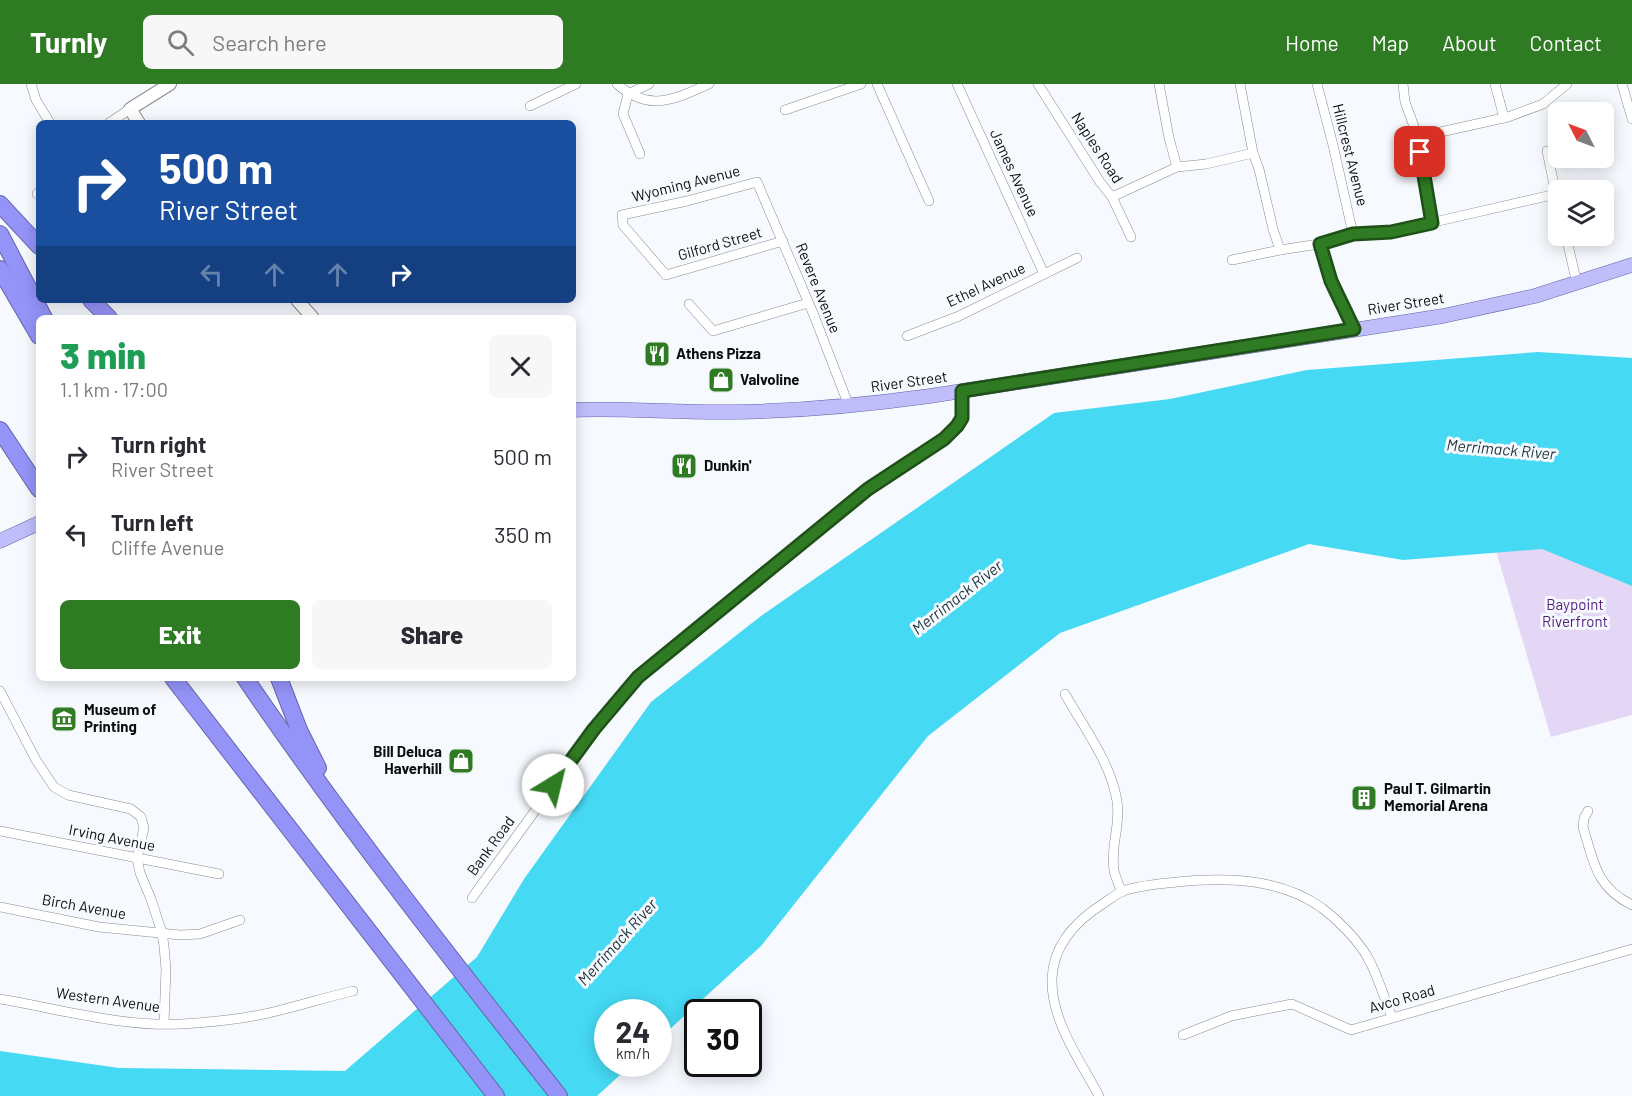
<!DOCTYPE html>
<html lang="en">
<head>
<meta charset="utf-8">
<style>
  :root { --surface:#fff; --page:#f7f7f7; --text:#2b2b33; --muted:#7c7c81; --accent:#2f7b23 }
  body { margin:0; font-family:Barlow,sans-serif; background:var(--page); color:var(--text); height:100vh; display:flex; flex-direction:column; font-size:22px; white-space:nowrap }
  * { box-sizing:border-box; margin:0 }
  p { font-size:20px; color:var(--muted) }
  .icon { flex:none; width:33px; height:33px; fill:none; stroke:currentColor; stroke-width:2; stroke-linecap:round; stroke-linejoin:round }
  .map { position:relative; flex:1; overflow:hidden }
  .side { position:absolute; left:36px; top:231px; width:540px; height:366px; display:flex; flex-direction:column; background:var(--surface); border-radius:9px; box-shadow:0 3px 15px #0003 }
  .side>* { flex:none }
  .guide { position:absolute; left:36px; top:36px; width:540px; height:183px; border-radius:9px; box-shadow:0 3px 15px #0003; background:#1a4fa0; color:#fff; overflow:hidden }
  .needle { width:39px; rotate:312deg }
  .controls { position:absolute; left:1548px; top:18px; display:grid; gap:12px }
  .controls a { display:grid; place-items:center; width:66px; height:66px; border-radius:9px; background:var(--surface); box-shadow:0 3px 15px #0003; font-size:30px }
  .speed { position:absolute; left:594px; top:915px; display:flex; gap:12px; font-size:30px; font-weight:700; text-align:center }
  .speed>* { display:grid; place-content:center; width:78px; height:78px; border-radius:50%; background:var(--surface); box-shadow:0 3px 15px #0003; line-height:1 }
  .speed small { font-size:15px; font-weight:400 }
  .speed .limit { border:3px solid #111; border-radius:9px; background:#fff; color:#111 }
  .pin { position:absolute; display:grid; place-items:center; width:51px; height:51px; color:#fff; margin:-26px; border-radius:12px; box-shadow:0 3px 9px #0006 }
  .me { position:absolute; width:66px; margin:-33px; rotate:36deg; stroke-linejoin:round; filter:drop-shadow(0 0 4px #0008) }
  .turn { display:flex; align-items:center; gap:21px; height:126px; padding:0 24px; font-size:27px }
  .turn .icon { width:78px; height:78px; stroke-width:2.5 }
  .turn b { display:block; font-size:42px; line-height:51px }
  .lanes { display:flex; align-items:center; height:57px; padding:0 24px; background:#0003; justify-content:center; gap:30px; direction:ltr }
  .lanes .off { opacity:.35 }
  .round { display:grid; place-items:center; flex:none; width:63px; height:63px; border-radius:9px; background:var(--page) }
  .summary { display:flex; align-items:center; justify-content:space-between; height:102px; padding:0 24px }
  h1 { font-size:36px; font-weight:800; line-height:45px; color:#1e9e55 }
  .button { display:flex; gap:12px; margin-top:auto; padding:12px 24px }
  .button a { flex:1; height:69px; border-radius:9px; background:var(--accent); color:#fff; font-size:24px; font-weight:800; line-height:69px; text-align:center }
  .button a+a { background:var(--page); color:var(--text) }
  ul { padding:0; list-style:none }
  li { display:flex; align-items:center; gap:18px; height:78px; padding:0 24px }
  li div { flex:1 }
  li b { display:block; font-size:22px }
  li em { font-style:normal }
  header { display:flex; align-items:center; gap:36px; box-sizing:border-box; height:84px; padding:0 30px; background:var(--accent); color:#fff }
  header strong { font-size:28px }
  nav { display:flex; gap:33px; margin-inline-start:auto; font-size:21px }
  .search { width:420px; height:54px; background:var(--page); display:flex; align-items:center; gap:15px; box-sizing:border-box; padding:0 21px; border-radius:9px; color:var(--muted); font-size:22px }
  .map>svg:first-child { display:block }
  .green { fill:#e4d6f5 }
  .water { fill:#45d9f3 }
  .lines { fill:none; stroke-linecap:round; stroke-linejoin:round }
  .minor-casing { stroke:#878b90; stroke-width:10 }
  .secondary-casing { stroke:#878b90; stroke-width:14 }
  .primary-casing { stroke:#6564a7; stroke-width:15 }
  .motorway-casing { stroke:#6564a7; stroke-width:18 }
  .minor { stroke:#fff; stroke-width:9 }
  .secondary { stroke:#fff; stroke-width:12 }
  .primary { stroke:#bfbefb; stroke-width:14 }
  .motorway { stroke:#9493f8; stroke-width:16 }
  .route-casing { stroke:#1f5017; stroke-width:15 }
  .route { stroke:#2f7b23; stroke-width:10 }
  .labels { text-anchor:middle; stroke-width:6; stroke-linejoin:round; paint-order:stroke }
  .street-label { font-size:15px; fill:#0d0e10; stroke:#f6f9fe }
  .poi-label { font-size:15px; font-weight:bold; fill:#0d0e10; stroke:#f6f9fe; text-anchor:start }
  .park-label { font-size:15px; fill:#541c7e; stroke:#f6f9fe }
  .water-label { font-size:16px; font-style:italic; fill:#1c3439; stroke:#f6f9fe }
</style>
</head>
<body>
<header>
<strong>Turnly</strong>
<div class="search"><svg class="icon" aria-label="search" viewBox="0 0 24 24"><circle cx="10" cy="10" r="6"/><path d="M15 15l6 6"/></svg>Search here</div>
<nav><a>Home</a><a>Map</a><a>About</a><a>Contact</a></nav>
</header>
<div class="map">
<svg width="1632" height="1012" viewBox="0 0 1632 1012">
  <rect width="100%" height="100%" fill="#f6f9fe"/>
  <!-- green -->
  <path class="green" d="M1545,455L1632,489V631L1551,653L1494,460Z"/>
  <!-- water -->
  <path class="water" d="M1538,268L1632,274V502L1542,465L1403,476L1309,460L1060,549L928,652L761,862L659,955L658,928H608V980H632L597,1012H0V967L119,984L345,987L477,873L524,795L651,618L761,532L1054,329L1170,315L1307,286Z"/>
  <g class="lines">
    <!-- minor casing -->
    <g class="minor-casing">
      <g id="minor">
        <path d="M31,0L36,16L50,39"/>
        <path d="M617,0C649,29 675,15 709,0"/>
        <path d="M877,0L929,117"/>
        <path d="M957,0L1044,190"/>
        <path d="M1038,0L1100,98L1112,113L1131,153"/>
        <path d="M1159,0L1169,54L1177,83"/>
        <path d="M1240,0L1253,69L1259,85L1273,145L1280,166"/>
        <path d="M1317,0L1333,61L1353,150"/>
        <path d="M1403,0L1405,18L1418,53L1421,83L1432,139"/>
        <path d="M1495,0L1504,34"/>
        <path d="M1622,0L1632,35"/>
        <path d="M530,22L576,0"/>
        <path d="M785,26L861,0"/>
        <path d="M109,39L130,25"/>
        <path d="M1418,53L1508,33L1543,20L1567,0"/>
        <path d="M1547,67L1558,120"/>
        <path d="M640,70L623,30L628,10L649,0"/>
        <path d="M37,110L39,108"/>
        <path d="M1112,113L1177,83L1206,80L1253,69"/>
        <path d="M1566,152L1577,200"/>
        <path d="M783,157L666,191L623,141L622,131L687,117L757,98L813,229L849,322"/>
        <path d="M1319,160L1340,217L1354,245"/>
        <path d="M1232,176L1280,166L1319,160L1353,150L1391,148L1556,110"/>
        <path d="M689,220L713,247L808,219"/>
        <path d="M907,252L959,232L1077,174"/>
        <path d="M0,607L36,676L54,703L68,711L131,725L141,733L144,744L137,774L140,789L151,815L162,849L164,862L166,885L164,939"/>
        <path d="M1065,610C1084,644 1111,679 1117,717C1121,741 1110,763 1114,786C1115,793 1119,801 1122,808"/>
        <path d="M1588,727L1584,734L1583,743C1594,779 1596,803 1632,821"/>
        <path d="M0,747L219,790"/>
        <path d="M472,814L594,645L638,593L868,405L944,355L957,342L962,334V307"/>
        <path d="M0,823L99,843L180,851L200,850L240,836"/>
        <path d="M0,915C59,925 121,943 182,940C214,938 246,935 277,927C302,921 327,913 353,907"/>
        <path d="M1183,951L1231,932L1292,920L1351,946L1632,865"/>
        <path d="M1099,1012C1080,976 1051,937 1052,895C1053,861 1077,836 1104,819C1110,815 1116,810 1123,807C1140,801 1159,800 1177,798C1226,793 1280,794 1322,824C1338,836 1358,856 1368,874C1378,892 1384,914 1392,933"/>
      </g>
    </g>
    <!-- secondary casing -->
    <g class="secondary-casing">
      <g id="secondary">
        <path d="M139,39L130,25L170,0"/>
        <path d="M297,216L313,234"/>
      </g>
    </g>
    <!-- primary casing -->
    <g class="primary-casing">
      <g id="primary">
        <path d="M573,326C626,324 680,329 734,328C799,327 865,321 930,312L1443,232L1535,212L1632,181"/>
        <path d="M0,457L39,439"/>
      </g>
    </g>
    <!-- motorway casing -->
    <g class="motorway-casing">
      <g id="motorway">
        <path d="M0,120L39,162"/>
        <path d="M0,150L44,234"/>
        <path d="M0,185L39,252"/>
        <path d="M91,216L109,234"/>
        <path d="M0,346L39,405"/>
        <path d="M173,594L496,1012"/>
        <path d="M245,594C343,738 451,875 559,1012"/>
        <path d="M279,594L299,646L318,684"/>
      </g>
    </g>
    <!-- minor -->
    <use href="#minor" class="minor"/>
    <!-- secondary -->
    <use href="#secondary" class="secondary"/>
    <!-- primary -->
    <use href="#primary" class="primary"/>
    <!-- motorway -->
    <use href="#motorway" class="motorway"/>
  </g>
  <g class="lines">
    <!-- route casing -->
    <g class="route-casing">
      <path id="route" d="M553,701L594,645L638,593L868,405L944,355L957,342L962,334V307L1354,245L1331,197L1320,160L1353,150L1391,148L1432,139L1420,68"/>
    </g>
    <!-- route -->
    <use href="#route" class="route"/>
  </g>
  <!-- icons -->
  <defs>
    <g id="restaurant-square" transform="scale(1.35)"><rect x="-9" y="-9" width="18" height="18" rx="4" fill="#2f7b23" stroke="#f6f9fe"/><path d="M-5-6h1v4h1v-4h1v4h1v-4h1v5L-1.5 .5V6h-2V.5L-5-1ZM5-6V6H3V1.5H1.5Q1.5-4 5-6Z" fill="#fff"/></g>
    <g id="shop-square" transform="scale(1.35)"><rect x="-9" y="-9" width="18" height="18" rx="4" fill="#2f7b23" stroke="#f6f9fe"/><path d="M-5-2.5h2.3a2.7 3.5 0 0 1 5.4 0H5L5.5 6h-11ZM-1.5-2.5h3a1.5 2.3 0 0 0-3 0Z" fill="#fff"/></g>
    <g id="museum-square" transform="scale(1.35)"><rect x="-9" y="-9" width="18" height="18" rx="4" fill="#2f7b23" stroke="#f6f9fe"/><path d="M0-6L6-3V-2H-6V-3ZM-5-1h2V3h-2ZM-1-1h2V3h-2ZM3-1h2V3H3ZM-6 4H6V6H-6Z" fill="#fff"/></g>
    <g id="building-square" transform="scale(1.35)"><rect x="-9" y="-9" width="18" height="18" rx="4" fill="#2f7b23" stroke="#f6f9fe"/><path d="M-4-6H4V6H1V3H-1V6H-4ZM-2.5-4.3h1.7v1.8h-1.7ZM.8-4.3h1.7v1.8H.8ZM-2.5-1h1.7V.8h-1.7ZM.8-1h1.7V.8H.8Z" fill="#fff"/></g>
  </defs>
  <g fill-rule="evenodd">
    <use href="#restaurant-square" x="657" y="270"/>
    <use href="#shop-square" x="721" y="296"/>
    <use href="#restaurant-square" x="684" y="382"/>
    <use href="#museum-square" x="64" y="635"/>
    <use href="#shop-square" x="461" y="677"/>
    <use href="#building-square" x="1364" y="714"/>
  </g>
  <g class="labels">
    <!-- street labels -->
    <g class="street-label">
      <text transform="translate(1097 64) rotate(57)" y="5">Naples Road</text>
      <text transform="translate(1350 71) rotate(76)" y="5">Hillcrest Avenue</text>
      <text transform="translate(1014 89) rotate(65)" y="5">James Avenue</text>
      <text transform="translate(686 100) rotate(-14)" y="5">Wyoming Avenue</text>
      <text transform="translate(720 160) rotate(-16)" y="5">Gilford Street</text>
      <text transform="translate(986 201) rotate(-25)" y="5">Ethel Avenue</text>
      <text transform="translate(818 204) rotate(68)" y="5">Revere Avenue</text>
      <text transform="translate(1406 220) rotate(-9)" y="5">River Street</text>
      <text transform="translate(909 298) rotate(-8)" y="5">River Street</text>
      <text transform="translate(112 754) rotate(11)" y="5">Irving Avenue</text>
      <text transform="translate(491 762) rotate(-54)" y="5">Bank Road</text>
      <text transform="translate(84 823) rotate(10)" y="5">Birch Avenue</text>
      <text transform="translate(1402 915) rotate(-16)" y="5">Avco Road</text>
      <text transform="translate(108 916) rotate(8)" y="5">Western Avenue</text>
    </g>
    <!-- poi labels -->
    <g class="poi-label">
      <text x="676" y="275">Athens Pizza</text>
      <text x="740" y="301">Valvoline</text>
      <text x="704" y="387">Dunkin'</text>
      <text x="84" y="631">Museum of<tspan x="84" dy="17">Printing</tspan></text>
      <text x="442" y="673" text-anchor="end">Bill Deluca<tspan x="442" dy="17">Haverhill</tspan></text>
      <text x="1384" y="710">Paul T. Gilmartin<tspan x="1384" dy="17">Memorial Arena</tspan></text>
    </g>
    <!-- park labels -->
    <g class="park-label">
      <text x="1575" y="526">Baypoint<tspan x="1575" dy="17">Riverfront</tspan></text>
    </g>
    <!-- water labels -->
    <g class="water-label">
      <text transform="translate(1501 365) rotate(5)" y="6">Merrimack River</text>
      <text transform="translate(957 513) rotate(-38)" y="6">Merrimack River</text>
      <text transform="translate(617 858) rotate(-48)" y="6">Merrimack River</text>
    </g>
  </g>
</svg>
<div class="controls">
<a><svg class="needle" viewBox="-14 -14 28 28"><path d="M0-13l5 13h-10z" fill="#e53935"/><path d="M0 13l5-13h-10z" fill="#7c7c81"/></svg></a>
<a><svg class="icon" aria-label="layers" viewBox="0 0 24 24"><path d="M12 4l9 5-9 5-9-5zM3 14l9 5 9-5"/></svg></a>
</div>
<div class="speed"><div>24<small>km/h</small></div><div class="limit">30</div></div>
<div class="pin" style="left:1420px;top:68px;background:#d93025"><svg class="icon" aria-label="arrive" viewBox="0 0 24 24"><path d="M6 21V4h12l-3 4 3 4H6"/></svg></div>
<svg class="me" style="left:553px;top:701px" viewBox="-20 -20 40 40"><circle r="19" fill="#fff"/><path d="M0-13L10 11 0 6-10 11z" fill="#2f7b23"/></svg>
<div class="guide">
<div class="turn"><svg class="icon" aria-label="right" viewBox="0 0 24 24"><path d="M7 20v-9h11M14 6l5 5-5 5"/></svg><div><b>500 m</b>River Street</div></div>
<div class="lanes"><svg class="icon off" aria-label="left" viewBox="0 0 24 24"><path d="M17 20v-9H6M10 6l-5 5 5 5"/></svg><svg class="icon off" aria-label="ahead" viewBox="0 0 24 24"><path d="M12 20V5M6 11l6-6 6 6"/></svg><svg class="icon off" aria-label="ahead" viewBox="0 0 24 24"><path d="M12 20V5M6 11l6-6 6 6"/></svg><svg class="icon" aria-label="right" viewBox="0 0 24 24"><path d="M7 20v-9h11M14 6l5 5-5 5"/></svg></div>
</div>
<section class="side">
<div class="summary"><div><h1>3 min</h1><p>1.1 km · 17:00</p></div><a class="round"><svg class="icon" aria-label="close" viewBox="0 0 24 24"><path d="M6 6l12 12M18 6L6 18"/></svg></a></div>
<ul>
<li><svg class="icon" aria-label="right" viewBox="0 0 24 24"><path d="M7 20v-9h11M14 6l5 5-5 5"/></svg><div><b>Turn right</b><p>River Street</p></div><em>500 m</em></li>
<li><svg class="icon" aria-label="left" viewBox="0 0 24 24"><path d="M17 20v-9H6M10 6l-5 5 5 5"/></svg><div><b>Turn left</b><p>Cliffe Avenue</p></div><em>350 m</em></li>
</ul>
<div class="button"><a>Exit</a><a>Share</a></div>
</section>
</div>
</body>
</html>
